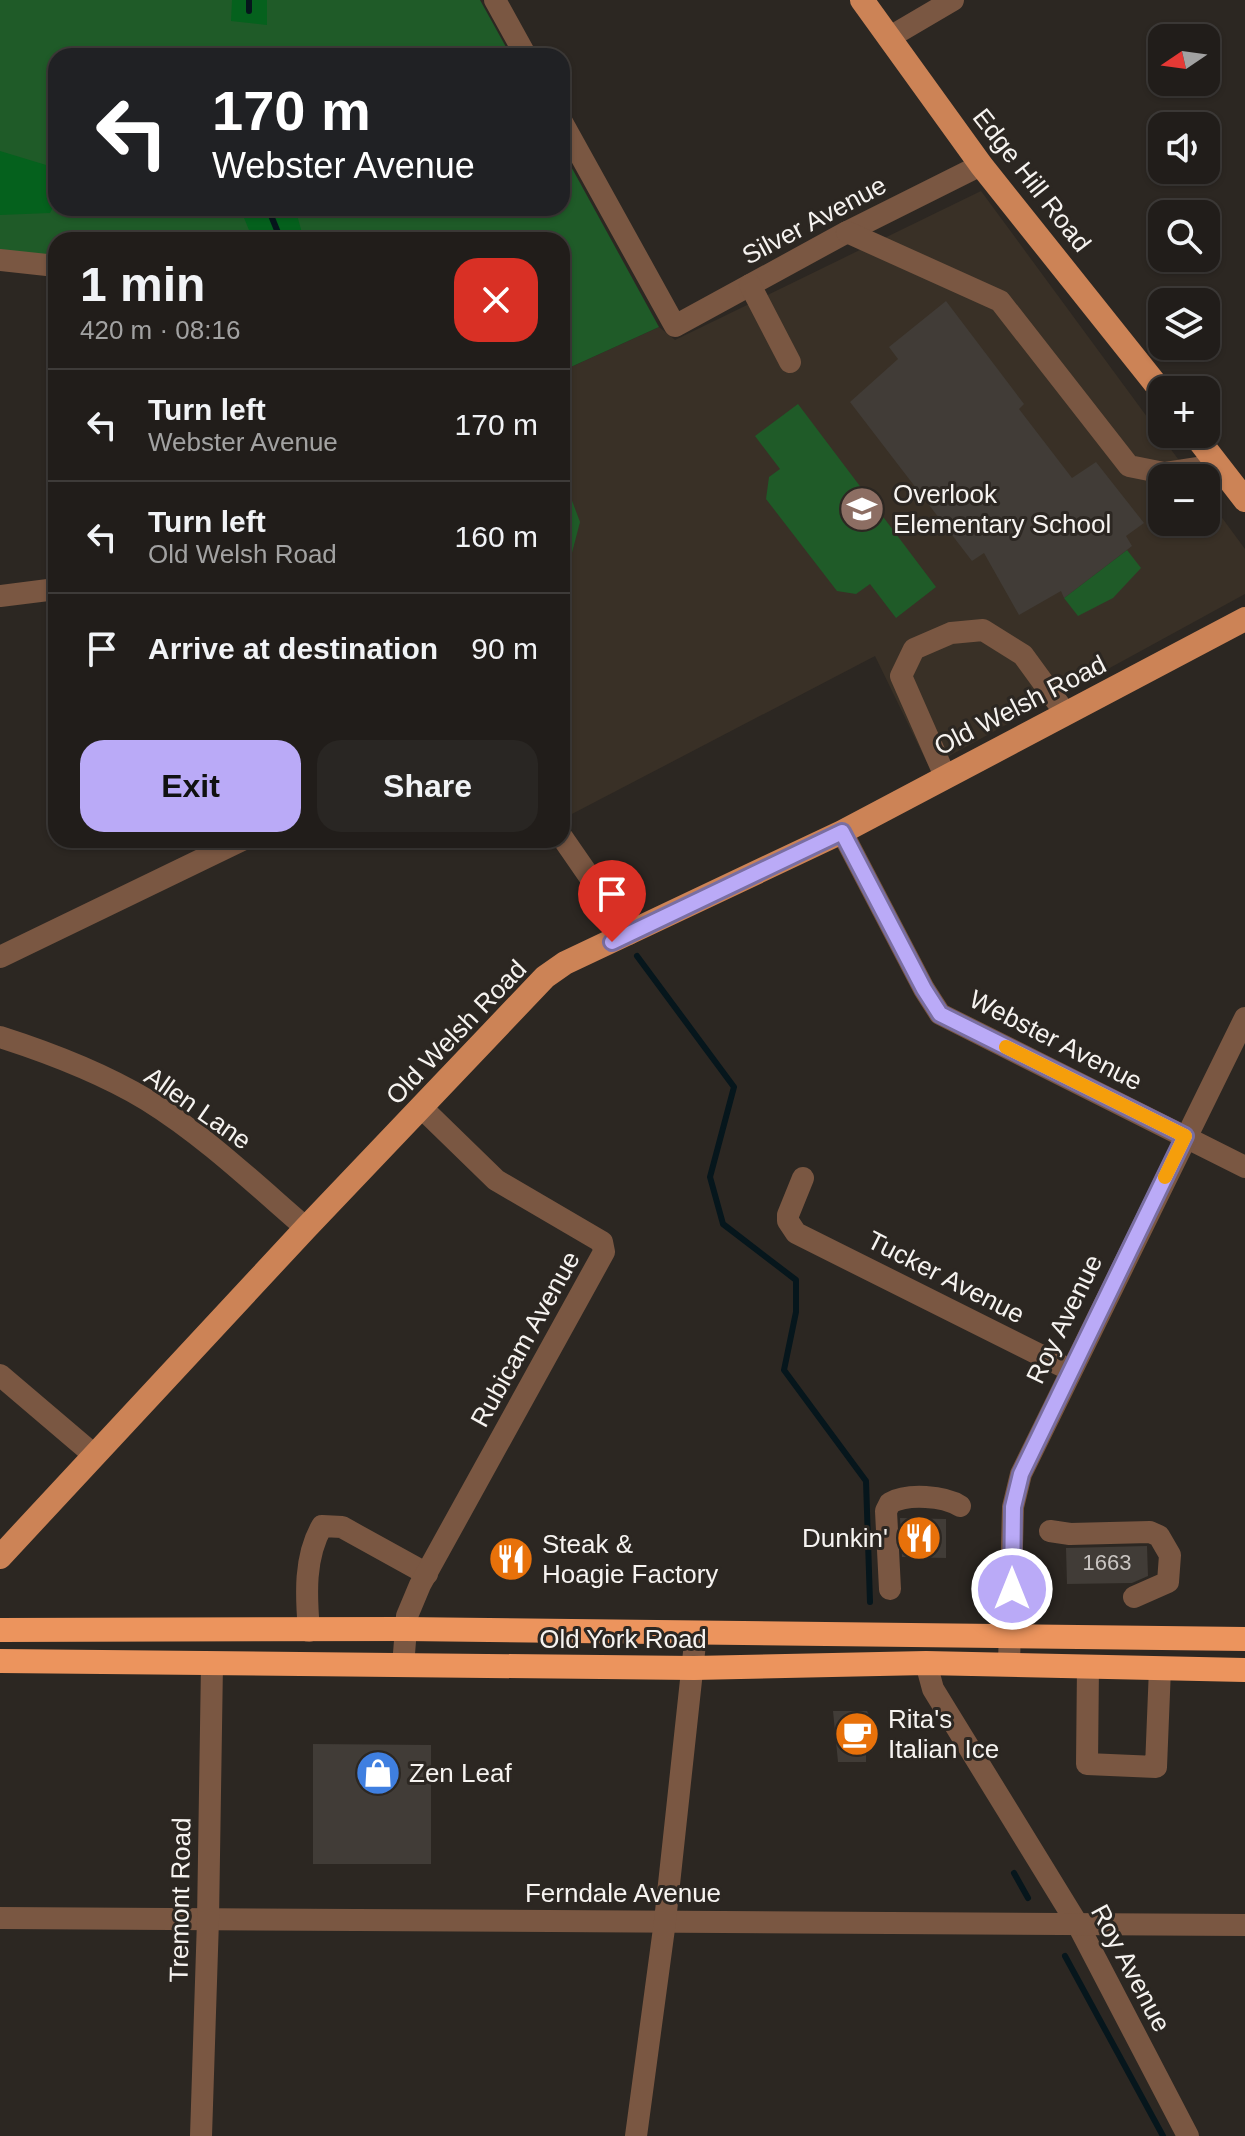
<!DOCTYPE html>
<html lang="en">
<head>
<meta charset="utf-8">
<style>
  :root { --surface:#211d1a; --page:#292623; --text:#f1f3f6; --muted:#a2a2a2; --line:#3e3b39; --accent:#baaaf7 }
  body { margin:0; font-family:Helvetica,sans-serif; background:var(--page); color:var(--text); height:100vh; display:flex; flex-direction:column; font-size:30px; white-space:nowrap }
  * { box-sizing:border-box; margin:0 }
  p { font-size:26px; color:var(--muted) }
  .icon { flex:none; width:44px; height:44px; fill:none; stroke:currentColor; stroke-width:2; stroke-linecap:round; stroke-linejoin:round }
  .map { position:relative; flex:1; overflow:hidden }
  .details { position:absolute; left:48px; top:232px; width:522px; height:616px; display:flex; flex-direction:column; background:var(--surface); border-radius:24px; box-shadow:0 2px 6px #0004,0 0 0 2px var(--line) }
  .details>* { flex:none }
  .banner { position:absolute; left:48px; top:48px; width:522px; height:168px; border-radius:24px; box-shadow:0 2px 6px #0004,0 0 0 2px var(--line); background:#202124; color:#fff; overflow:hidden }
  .needle { width:52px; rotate:257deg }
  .controls { position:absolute; left:1148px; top:24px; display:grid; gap:16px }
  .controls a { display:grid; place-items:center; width:72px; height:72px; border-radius:16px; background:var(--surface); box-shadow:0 2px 6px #0004,0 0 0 2px var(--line); font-size:40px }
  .pin { position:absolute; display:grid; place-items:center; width:68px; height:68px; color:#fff; margin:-82px -34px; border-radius:50% 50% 50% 0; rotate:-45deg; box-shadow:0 0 8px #0007 }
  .pin .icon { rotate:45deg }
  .me { position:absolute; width:88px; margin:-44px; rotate:0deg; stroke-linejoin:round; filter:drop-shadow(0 0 6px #0008) }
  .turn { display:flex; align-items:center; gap:28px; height:168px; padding:0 32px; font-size:36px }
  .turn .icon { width:104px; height:104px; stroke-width:2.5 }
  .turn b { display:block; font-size:56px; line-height:68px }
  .round { display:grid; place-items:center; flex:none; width:84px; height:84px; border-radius:24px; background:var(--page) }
  .headline { display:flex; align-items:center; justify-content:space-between; height:136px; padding:0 32px }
  h1 { font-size:48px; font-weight:600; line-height:60px }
  .action { display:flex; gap:16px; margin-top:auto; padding:16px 32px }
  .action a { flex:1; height:92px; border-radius:24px; background:var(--accent); color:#111; font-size:32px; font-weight:600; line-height:92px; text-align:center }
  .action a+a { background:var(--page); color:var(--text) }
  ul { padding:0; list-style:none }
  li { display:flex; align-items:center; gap:24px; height:112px; padding:0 32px; border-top:2px solid var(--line) }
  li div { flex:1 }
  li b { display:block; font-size:30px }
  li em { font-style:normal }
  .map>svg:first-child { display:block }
  .built { fill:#393026 }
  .green { fill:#1f5b28 }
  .forest { fill:#05611d }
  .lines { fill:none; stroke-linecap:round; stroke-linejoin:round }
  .stream { stroke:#06161c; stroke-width:6 }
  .building { fill:#413c37 }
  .minor { stroke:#7a5742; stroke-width:22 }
  .major { stroke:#cc8356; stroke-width:24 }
  .highway { stroke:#ec945d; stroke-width:24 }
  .route-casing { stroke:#796ea1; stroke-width:20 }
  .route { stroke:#baaaf7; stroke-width:14 }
  .slow { stroke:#f59e0b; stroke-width:14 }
  .labels { text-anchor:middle; stroke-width:6; stroke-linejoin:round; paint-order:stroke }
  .number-label { font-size:22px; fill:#c9c5c2 }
  .street-label { font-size:26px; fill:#f6f3f0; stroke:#2c2722 }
  .poi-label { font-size:26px; fill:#f6f3f0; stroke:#2c2722; text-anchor:start }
</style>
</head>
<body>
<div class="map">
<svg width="1245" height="2136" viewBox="0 0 1245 2136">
  <rect width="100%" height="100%" fill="#2c2722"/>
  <!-- built -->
  <path class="built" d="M981,191L1192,478H1162V522H1206V496L1245,549V594L929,767L875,656L570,815L562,800V371L659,327L675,340Z"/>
  <!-- green -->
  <g class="green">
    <path d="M0,0H480L511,56H56V208H562V150L659,327L562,371V240H56V257L40,258L0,249Z"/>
    <path d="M798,404L936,587L896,618L870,584L856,594L837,591L766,499L769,477L780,469L755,436Z"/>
    <path d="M562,474L580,522L562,591Z"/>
    <path d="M1127,550L1141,568L1113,598L1078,616L1064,598Z"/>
  </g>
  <!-- forest -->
  <g class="forest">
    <path d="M232,0H267V25L231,21Z"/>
    <path d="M0,151L56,168V202L50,213L0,215Z"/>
    <path d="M240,208H295L304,240H253Z"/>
  </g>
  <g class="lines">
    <!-- stream -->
    <g class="stream">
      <path d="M249,0V11"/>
      <path d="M268,208L281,240"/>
      <path d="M637,956L734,1087L710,1177L723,1224L796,1280V1312L784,1370L866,1481L870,1602"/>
      <path d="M1014,1873L1028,1898"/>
      <path d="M1065,1956L1163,2136"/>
    </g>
  </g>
  <!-- building -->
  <g class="building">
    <path d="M946,301L1024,404L1019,409L1072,478L1096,462L1144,523L1126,536L1132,546L1064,598L1061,591L1019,615L984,553L972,561L850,402L898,359L889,347Z"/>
    <path d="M900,1518L946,1519V1558L902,1557Z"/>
    <path d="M1147,1546L1148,1576L1132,1583L1067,1584L1066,1548Z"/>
    <path d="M833,1711H867L880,1737H873V1751H866V1762H838Z"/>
    <path d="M313,1744L431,1745V1864H313Z"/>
  </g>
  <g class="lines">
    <!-- minor -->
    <g class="minor">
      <path d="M495,0L526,56"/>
      <path d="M890,37L953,0"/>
      <path d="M562,122L675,326L847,232L981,165"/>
      <path d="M847,232L1000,301L1129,466L1164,473L1216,465"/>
      <path d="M0,260L56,266"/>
      <path d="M750,285L790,362"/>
      <path d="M0,596L56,589"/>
      <path d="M945,776L901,676L914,649L951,633L983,630L1023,655L1066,714"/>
      <path d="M842,832L924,989L940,1014L1245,1167"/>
      <path d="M562,837L629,934"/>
      <path d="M0,957L242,840"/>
      <path d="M0,1037C50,1053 102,1073 147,1100C205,1136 255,1184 306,1228"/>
      <path d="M803,1178L788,1215V1221L796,1233L1070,1370"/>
      <path d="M0,1375L94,1455"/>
      <path d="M1050,1531L1070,1534L1150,1532L1159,1536L1170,1555L1168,1582L1134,1597"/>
      <path d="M890,1589L886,1511L890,1503C908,1493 944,1496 960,1506"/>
      <path d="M309,1631C306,1595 304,1557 322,1526L342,1527L427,1574"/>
      <path d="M926,1663L933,1689L1078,1925L1188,2136"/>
      <path d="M1009,1664L1013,1507L1021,1474L1245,1018"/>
      <path d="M403,1666L407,1616L420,1585L604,1252L602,1242L496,1180L422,1108"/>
      <path d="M1088,1666L1087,1764L1156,1767L1160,1668"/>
      <path d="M0,1918L1245,1925"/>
      <path d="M201,2136L208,1920L212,1664"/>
      <path d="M636,2136L665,1921L696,1634"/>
    </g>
    <!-- major -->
    <g class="major">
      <path d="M862,0L981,165L1162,392"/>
      <path d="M1194,434L1245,500"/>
      <path d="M0,1557L306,1228L545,977L565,963L842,832L1245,619"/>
    </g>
    <!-- highway -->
    <g class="highway">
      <path d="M0,1630L406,1629L1245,1639"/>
      <path d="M0,1661L694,1668L926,1663L1245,1670"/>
    </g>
  </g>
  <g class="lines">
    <!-- route casing -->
    <g class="route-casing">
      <path id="route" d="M612,942L842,832L924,989L940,1014L1185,1136L1021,1474L1013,1507L1012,1589"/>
    </g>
    <!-- route -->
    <use href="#route" class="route"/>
    <!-- slow -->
    <path class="slow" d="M1006,1047L1185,1136L1165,1177"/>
  </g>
  <!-- icons -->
  <defs>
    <g id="school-disc" transform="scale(2.3)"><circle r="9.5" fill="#8d6e63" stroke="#2c2722"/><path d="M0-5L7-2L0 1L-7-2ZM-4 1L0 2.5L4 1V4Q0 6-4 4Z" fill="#fff"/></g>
    <g id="restaurant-disc" transform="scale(2.3)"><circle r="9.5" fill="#e8710a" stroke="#2c2722"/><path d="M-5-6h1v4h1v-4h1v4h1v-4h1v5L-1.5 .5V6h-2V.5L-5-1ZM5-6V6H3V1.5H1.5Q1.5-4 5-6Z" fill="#fff"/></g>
    <g id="cafe-disc" transform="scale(2.3)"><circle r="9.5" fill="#e8710a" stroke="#2c2722"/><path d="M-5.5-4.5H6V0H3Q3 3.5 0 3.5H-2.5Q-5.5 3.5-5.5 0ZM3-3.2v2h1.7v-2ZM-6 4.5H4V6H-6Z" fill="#fff"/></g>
    <g id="shop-disc" transform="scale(2.3)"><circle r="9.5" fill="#3f7fe0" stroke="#2c2722"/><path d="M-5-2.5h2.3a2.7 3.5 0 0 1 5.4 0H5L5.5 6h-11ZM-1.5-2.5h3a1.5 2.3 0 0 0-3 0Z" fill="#fff"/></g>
  </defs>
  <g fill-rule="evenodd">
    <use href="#school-disc" x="862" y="509"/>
    <use href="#restaurant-disc" x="919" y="1538"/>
    <use href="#restaurant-disc" x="511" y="1559"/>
    <use href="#cafe-disc" x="857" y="1734"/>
    <use href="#shop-disc" x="378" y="1773"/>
  </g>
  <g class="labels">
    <!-- number labels -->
    <g class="number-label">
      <text x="1107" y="1570">1663</text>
    </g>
    <!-- street labels -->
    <g class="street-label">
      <text transform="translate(1032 180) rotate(52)" y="9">Edge Hill Road</text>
      <text transform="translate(814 220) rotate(-28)" y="9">Silver Avenue</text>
      <text transform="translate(1020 705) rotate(-27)" y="9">Old Welsh Road</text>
      <text transform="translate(456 1032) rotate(-46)" y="9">Old Welsh Road</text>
      <text transform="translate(1056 1040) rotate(27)" y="9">Webster Avenue</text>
      <text transform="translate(198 1108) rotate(35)" y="9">Allen Lane</text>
      <text transform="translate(946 1277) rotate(27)" y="9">Tucker Avenue</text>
      <text transform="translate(1064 1319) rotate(-64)" y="9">Roy Avenue</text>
      <text transform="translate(525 1339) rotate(-61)" y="9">Rubicam Avenue</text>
      <text x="623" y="1648">Old York Road</text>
      <text x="623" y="1902">Ferndale Avenue</text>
      <text transform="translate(180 1900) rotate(-89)" y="9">Tremont Road</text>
      <text transform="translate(1131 1968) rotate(62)" y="9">Roy Avenue</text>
    </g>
    <!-- poi labels -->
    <g class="poi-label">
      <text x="893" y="503">Overlook<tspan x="893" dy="30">Elementary School</tspan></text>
      <text x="888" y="1547" text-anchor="end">Dunkin'</text>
      <text x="542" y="1553">Steak &amp;<tspan x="542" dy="30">Hoagie Factory</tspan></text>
      <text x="888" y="1728">Rita's<tspan x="888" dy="30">Italian Ice</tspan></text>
      <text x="409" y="1782">Zen Leaf</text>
    </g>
  </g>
</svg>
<div class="controls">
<a><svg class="needle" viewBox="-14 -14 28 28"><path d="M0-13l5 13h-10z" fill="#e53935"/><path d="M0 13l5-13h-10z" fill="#a2a2a2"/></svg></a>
<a><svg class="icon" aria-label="sound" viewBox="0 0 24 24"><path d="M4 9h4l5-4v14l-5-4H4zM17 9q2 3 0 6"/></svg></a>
<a><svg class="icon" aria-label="search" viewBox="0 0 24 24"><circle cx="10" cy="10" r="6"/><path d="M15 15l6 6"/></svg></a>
<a><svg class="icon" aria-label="layers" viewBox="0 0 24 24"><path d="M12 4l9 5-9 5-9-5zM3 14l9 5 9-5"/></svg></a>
<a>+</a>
<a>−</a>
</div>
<div class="pin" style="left:612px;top:942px;background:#d93025"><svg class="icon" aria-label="arrive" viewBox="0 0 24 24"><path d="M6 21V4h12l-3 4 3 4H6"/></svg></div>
<svg class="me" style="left:1012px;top:1589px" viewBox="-20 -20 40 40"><circle r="17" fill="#baaaf7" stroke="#fff" stroke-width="3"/><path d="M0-11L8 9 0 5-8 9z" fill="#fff"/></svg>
<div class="banner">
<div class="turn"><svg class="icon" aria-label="left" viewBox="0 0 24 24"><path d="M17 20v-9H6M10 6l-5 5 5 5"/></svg><div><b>170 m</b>Webster Avenue</div></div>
</div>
<section class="details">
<div class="headline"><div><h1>1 min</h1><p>420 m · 08:16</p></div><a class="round" style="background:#d93025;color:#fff"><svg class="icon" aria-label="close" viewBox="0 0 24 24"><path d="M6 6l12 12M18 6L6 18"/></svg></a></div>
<ul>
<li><svg class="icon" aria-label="left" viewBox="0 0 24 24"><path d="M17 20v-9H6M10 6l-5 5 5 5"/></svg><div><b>Turn left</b><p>Webster Avenue</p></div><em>170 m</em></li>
<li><svg class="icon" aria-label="left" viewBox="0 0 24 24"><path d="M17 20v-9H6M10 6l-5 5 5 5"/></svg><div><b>Turn left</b><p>Old Welsh Road</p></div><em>160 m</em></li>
<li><svg class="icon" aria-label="arrive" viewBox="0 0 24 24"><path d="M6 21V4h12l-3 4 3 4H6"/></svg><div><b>Arrive at destination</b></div><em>90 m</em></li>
</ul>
<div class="action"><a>Exit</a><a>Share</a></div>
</section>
</div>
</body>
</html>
